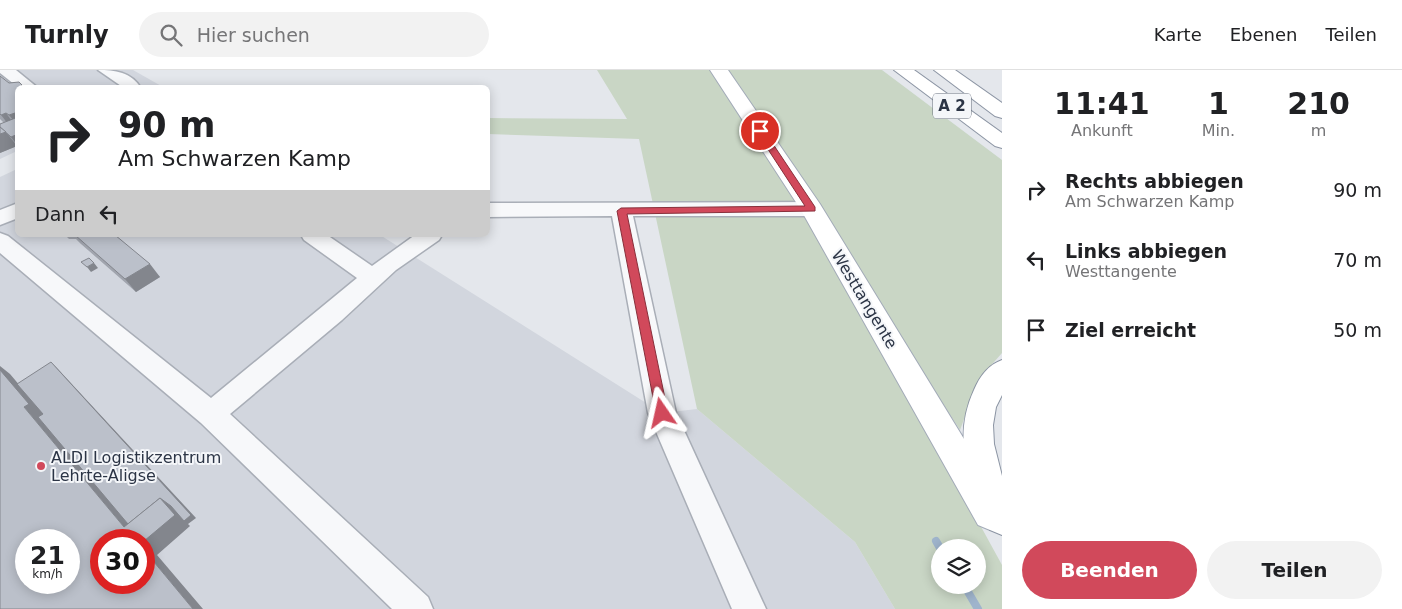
<!DOCTYPE html>
<html lang="de">
<head>
<meta charset="utf-8">
<style>
  :root { --surface:#fff; --page:#f2f2f2; --text:#202124; --muted:#757577; --line:#e0e0e0; --accent:#d1495b }
  body { margin:0; font-family:"DejaVu Sans",sans-serif; background:var(--page); color:var(--text); height:100vh; display:flex; flex-direction:column; font-size:19px; white-space:nowrap }
  * { box-sizing:border-box; margin:0 }
  p { font-size:16px; color:var(--muted) }
  .icon { flex:none; width:28px; height:28px; fill:none; stroke:currentColor; stroke-width:2; stroke-linecap:round; stroke-linejoin:round }
  .map { position:relative; flex:1; overflow:hidden }
  .details { display:flex; flex-direction:column; background:var(--surface); width:400px }
  .details>* { flex:none }
  .banner { position:absolute; left:15px; top:15px; width:475px; height:152px; border-radius:8px; box-shadow:0 2px 12px #0003; background:#fff; color:var(--text); overflow:hidden }
  .fabs { position:absolute; left:931px; top:469px; display:grid; gap:10px }
  .fabs a { display:grid; place-items:center; width:55px; height:55px; border-radius:50%; background:var(--surface); box-shadow:0 2px 12px #0003; font-size:25px }
  .speed { position:absolute; left:15px; top:459px; display:flex; gap:10px; font-size:25px; font-weight:700; text-align:center }
  .speed>* { display:grid; place-content:center; width:65px; height:65px; border-radius:50%; background:var(--surface); box-shadow:0 2px 12px #0003; line-height:1 }
  .speed small { font-size:12px; font-weight:400 }
  .speed .limit { border:8px solid #d22; background:#fff; color:#111 }
  .pin { position:absolute; display:grid; place-items:center; width:42px; height:42px; color:#fff; margin:-21px; border:2px solid #fff; border-radius:50%; box-shadow:0 1px 5px #0007 }
  .me { position:absolute; width:55px; margin:-28px; rotate:349deg; stroke-linejoin:round; filter:drop-shadow(0 0 4px #0008) }
  .turn { display:flex; align-items:center; gap:18px; height:105px; padding:0 20px; font-size:22px }
  .turn .icon { width:65px; height:65px; stroke-width:2.5 }
  .turn b { display:block; font-size:35px; line-height:42px }
  .then { display:flex; align-items:center; height:48px; padding:0 20px; background:#0003; gap:10px; font-size:19px }
  .eta { display:flex; justify-content:space-evenly; align-items:center; height:85px; text-align:center }
  .eta b { font-size:30px; font-weight:800; line-height:35px }
  .primary-button { display:flex; gap:10px; margin-top:auto; padding:10px 20px }
  .primary-button a { flex:1; height:58px; border-radius:30px; background:var(--accent); color:#fff; font-size:20px; font-weight:800; line-height:58px; text-align:center }
  .primary-button a+a { background:var(--page); color:var(--text) }
  ul { padding:0; list-style:none }
  li { display:flex; align-items:center; gap:15px; height:70px; padding:0 20px }
  li div { flex:1 }
  li b { display:block; font-size:19px }
  li em { font-style:normal }
  header { display:flex; align-items:center; gap:30px; box-sizing:border-box; height:70px; padding:0 25px; background:var(--surface); border-bottom:1px solid var(--line) }
  header strong { font-size:24px }
  nav { display:flex; gap:28px; margin-inline-start:auto; font-size:18px }
  .search { width:350px; height:45px; background:var(--page); display:flex; align-items:center; gap:12px; box-sizing:border-box; padding:0 18px; border-radius:28px; color:var(--muted); font-size:19px }
  main { display:flex; flex:1; min-height:0 }
  .map>svg:first-child { display:block }
  .built { fill:#d2d6de; fill-rule:evenodd }
  .green { fill:#c9d6c5; fill-rule:evenodd }
  .lines { fill:none; stroke-linecap:round; stroke-linejoin:round }
  .stream { stroke:#9fb4cc; stroke-width:8 }
  .minor-casing { stroke:#a9aeb7; stroke-width:3 }
  .major-casing { stroke:#a3abb8; stroke-width:2 }
  .highway-casing { stroke:#8b94a3; stroke-width:2 }
  .minor { fill:#f7f8fa; fill-rule:evenodd }
  .major { fill:#fff; fill-rule:evenodd }
  .highway { fill:#fff; fill-rule:evenodd }
  .wall { fill:#a1a5ae }
  .shaded-wall { fill:#83868d }
  .building { fill:#bbc0ca; stroke:#83868d; fill-rule:evenodd }
  .route { fill:#d1495b; stroke:#882f3b }
  .poi-dot { fill:#d1495b; stroke:#f4f6f9; stroke-width:2 }
  .labels { text-anchor:middle; stroke-width:4; stroke-linejoin:round; paint-order:stroke }
  .shield { fill:#f4f6f9; stroke:#676e7b; stroke-width:1 }
  .shield-label { font-size:15px; font-weight:bold; fill:#2b3445 }
  .street-label { font-size:16px; fill:#2b3445; stroke:#f4f6f9 }
  .poi-label { font-size:16px; fill:#2b3445; stroke:#f4f6f9; text-anchor:start }
</style>
</head>
<body>
<header>
<strong>Turnly</strong>
<div class="search"><svg class="icon" aria-label="search" viewBox="0 0 24 24"><circle cx="10" cy="10" r="6"/><path d="M15 15l6 6"/></svg>Hier suchen</div>
<nav><a>Karte</a><a>Ebenen</a><a>Teilen</a></nav>
</header>
<main>
<div class="map">
<svg width="1002" height="539" viewBox="0 0 1002 539">
  <rect width="100%" height="100%" fill="#e4e7ec"/>
  <!-- built -->
  <g class="built">
    <path d="M0,0H133L163,17L18,18L17,81L0,89Z"/>
    <path d="M17,99L18,165H380L662,343L697,339L855,472L895,539H0V107ZM26,470H69V512H26ZM101,470H144V512H101Z"/>
  </g>
  <!-- green -->
  <g class="green">
    <path d="M597,0H711L807,149L939,380L1002,495V539H895L855,472L697,339L639,69L488,64V48L627,49ZM940,478H978V515H940Z"/>
    <path d="M725,0H882L1002,90V283L979,309L960,360Z"/>
  </g>
  <g class="lines">
    <!-- stream -->
    <g class="stream">
      <path d="M936,471L940,478"/>
      <path d="M964,515L978,539"/>
    </g>
    <!-- minor casing -->
    <g class="minor-casing">
      <g id="minor">
        <path d="M0,0H16L38,18H19L0,3Z"/>
        <path d="M98,0C115,0 131,2 141,18H124Z"/>
        <path d="M812,132L819,134L822,139L819,144L812,146H633L676,343L766,539H732L648,343L612,146L488,147V133Z"/>
        <path d="M18,133V148L0,155V140Z"/>
        <path d="M0,163L8,166L211,328L357,208L304,170L301,165H327L372,196L415,165H442L439,170L396,200L342,250L230,344L428,527L433,539H392L201,353L0,183Z"/>
      </g>
    </g>
    <!-- major casing -->
    <g class="major-casing">
      <path id="major" d="M710,0H728L820,134L1002,431V455L990,460L978,455L801,140Z"/>
    </g>
    <!-- highway casing -->
    <g class="highway-casing">
      <g id="highway">
        <path d="M894,0H914L1002,63V78L995,76Z"/>
        <path d="M934,0H955L1002,33V48L995,46Z"/>
        <path d="M1002,290V325L996,337L993,355L994,374L1002,406V465L990,460C970,412 951,370 974,320C980,306 988,295 1002,290Z"/>
      </g>
    </g>
    <!-- minor -->
    <use href="#minor" class="minor"/>
    <!-- major -->
    <use href="#major" class="major"/>
    <!-- highway -->
    <use href="#highway" class="highway"/>
  </g>
  <!-- wall -->
  <g class="wall">
    <path d="M0,6L9,13L18,18V76H17L0,83V54L4,53L0,49Z"/>
    <path d="M65,165H115L160,207L136,222L81,174L76,169H69Z"/>
  </g>
  <!-- shaded-wall -->
  <g class="shaded-wall">
    <path d="M18,42V56L9,45Z"/>
    <path d="M6,43L16,57L12,59L1,45Z"/>
    <path d="M6,62L17,76L0,83V64Z"/>
    <path d="M18,64V76L11,67Z"/>
    <path d="M94,193L98,198L91,202L87,197Z"/>
    <path d="M150,194L160,207L136,222L125,209Z"/>
    <path d="M51,292L56,297L196,448L188,454L190,456L157,485L203,539H193L144,480V471L124,457L24,337L0,300V296L10,304L48,349L160,428Z"/>
  </g>
  <!-- building -->
  <g class="building">
    <path d="M0,6L9,13L19,12L22,15L19,18H18L17,19L18,42L9,45L6,43L1,45L0,44Z"/>
    <path d="M18,47V64L11,67L0,57V54Z"/>
    <path d="M0,57L6,62L0,64Z"/>
    <path d="M75,165H115L150,194L125,209Z"/>
    <path d="M89,188L94,193L87,197L81,192Z"/>
    <path d="M51,292L191,445L184,451L171,436L160,428L128,454L38,347L43,344L17,314Z"/>
    <path d="M0,300L29,334L24,337L124,457L160,428L175,445L144,471V470H101V512H144V480L193,539H0ZM26,470H69V512H26Z"/>
  </g>
  <!-- route -->
  <path class="route" d="M758,59H763L815,137V141L627,144L668,343L666,347L662,349L658,347L656,343L617,141L621,138L805,136L756,61Z"/>
  <!-- markers -->
  <circle class="poi-dot" cx="41" cy="396" r="5"/>
  <g class="labels">
    <!-- shield labels -->
    <rect class="shield" x="933" y="23.5" width="38" height="25" rx="4"/>
    <g class="shield-label">
      <text x="952" y="41">A 2</text>
    </g>
    <!-- street labels -->
    <g class="street-label">
      <text transform="translate(865 229) rotate(59)" y="6">Westtangente</text>
    </g>
    <!-- poi labels -->
    <g class="poi-label">
      <text x="51" y="393">ALDI Logistikzentrum<tspan x="51" dy="18">Lehrte-Aligse</tspan></text>
    </g>
  </g>
</svg>
<div class="fabs">
<a><svg class="icon" aria-label="layers" viewBox="0 0 24 24"><path d="M12 4l9 5-9 5-9-5zM3 14l9 5 9-5"/></svg></a>
</div>
<div class="speed"><div>21<small>km/h</small></div><div class="limit">30</div></div>
<div class="pin" style="left:760px;top:61px;background:#d93025"><svg class="icon" aria-label="arrive" viewBox="0 0 24 24"><path d="M6 21V4h12l-3 4 3 4H6"/></svg></div>
<svg class="me" style="left:662px;top:343px" viewBox="-20 -20 40 40"><path d="M0-17L14 15 0 8-14 15z" fill="#d1495b" stroke="#fff" stroke-width="4"/></svg>
<div class="banner">
<div class="turn"><svg class="icon" aria-label="right" viewBox="0 0 24 24"><path d="M7 20v-9h11M14 6l5 5-5 5"/></svg><div><b>90 m</b>Am Schwarzen Kamp</div></div>
<div class="then">Dann<svg class="icon" aria-label="left" viewBox="0 0 24 24"><path d="M17 20v-9H6M10 6l-5 5 5 5"/></svg></div>
</div>
</div>
<section class="details">
<div class="eta">
<div><b>11:41</b><p>Ankunft</p></div>
<div><b>1</b><p>Min.</p></div>
<div><b>210</b><p>m</p></div>
</div>
<ul>
<li><svg class="icon" aria-label="right" viewBox="0 0 24 24"><path d="M7 20v-9h11M14 6l5 5-5 5"/></svg><div><b>Rechts abbiegen</b><p>Am Schwarzen Kamp</p></div><em>90 m</em></li>
<li><svg class="icon" aria-label="left" viewBox="0 0 24 24"><path d="M17 20v-9H6M10 6l-5 5 5 5"/></svg><div><b>Links abbiegen</b><p>Westtangente</p></div><em>70 m</em></li>
<li><svg class="icon" aria-label="arrive" viewBox="0 0 24 24"><path d="M6 21V4h12l-3 4 3 4H6"/></svg><div><b>Ziel erreicht</b></div><em>50 m</em></li>
</ul>
<div class="primary-button"><a>Beenden</a><a>Teilen</a></div>
</section>
</main>
</body>
</html>
